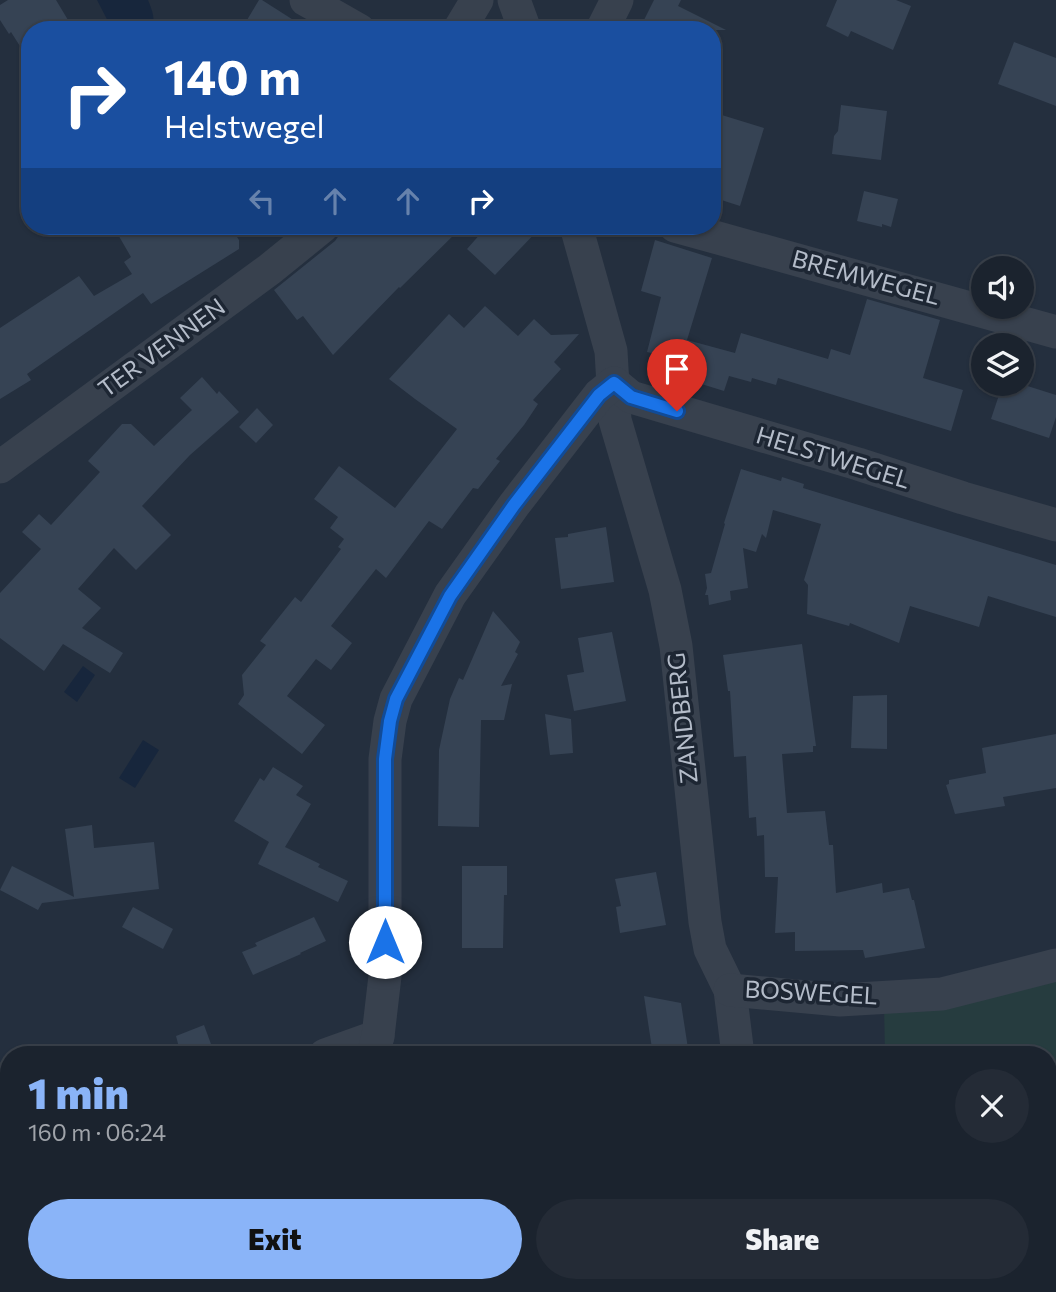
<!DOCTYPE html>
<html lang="en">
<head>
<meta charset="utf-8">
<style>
  :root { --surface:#1b232e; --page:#242b36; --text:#f1f3f6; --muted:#a0a4aa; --line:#39404a; --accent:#8ab4f8 }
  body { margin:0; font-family:Commissioner,sans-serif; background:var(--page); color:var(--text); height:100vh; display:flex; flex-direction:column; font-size:26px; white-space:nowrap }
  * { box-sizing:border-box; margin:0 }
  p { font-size:23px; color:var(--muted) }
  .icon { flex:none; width:38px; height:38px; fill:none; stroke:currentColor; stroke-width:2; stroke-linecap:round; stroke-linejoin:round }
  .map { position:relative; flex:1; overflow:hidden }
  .panel { position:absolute; left:0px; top:1046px; width:1057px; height:247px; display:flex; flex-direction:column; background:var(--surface); border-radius:28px 28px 0 0; box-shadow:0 2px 5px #0004,0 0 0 2px var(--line) }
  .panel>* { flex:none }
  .banner { position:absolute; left:21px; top:21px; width:700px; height:214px; border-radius:28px; box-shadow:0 2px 5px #0004,0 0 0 2px var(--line); background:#1a4fa0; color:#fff; overflow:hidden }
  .fabs { position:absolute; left:971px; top:256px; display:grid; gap:14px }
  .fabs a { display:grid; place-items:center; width:63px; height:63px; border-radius:50%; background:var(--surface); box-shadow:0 2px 5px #0004,0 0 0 2px var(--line); font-size:35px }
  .pin { position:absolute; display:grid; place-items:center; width:60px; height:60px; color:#fff; margin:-72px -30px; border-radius:50% 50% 50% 0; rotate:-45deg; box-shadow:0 0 7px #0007 }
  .pin .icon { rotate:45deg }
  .me { position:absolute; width:77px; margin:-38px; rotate:0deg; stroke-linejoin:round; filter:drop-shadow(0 0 5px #0008) }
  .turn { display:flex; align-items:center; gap:24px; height:147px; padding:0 28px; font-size:32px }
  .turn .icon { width:91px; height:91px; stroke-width:2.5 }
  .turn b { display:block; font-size:49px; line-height:60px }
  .lanes { display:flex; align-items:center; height:66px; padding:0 28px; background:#0003; justify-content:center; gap:35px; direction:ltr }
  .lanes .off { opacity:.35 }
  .round { display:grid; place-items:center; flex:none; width:74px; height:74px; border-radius:37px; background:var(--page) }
  .head { display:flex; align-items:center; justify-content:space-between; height:119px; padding:0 28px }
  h1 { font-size:42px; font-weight:800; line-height:52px; color:var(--accent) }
  .action { display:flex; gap:14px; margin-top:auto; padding:14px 28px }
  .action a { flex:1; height:80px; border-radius:42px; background:var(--accent); color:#111; font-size:28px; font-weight:800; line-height:80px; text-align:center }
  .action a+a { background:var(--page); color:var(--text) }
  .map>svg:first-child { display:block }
  .green { fill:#263c3f }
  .water { fill:#17263c }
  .building { fill:#364354 }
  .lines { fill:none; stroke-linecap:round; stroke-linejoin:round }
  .minor { stroke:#38414e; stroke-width:33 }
  .route-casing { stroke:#114b97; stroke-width:18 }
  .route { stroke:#1a73e8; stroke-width:12 }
  .labels { text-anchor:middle; stroke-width:7; stroke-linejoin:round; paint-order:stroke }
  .street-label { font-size:24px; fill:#b4bcc9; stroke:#1d2633 }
</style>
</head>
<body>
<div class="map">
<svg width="1056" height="1292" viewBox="0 0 1056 1292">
  <rect width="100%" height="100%" fill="#242f3e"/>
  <!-- green -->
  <g class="green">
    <path d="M1056,978V1062L1048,1135V1055H885L884,1006Z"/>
    <path d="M770,1285H1032V1292H772Z"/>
  </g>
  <!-- water -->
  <g class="water">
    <path d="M97,0H148C152,10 157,21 150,30H116L111,27Z"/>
    <path d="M83,666L95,675L77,702L64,692Z"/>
    <path d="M143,740L159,750L135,788L119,778Z"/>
  </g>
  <!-- building -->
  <g class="building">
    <path d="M8,0H56L74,30H30V62L11,32L9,34L0,20V5Z"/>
    <path d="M259,0H262L309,30H241Z"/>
    <path d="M654,0H681L678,6L726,30H639Z"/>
    <path d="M837,0H896L911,6L893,50L851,31L848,37L826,26Z"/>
    <path d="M1014,42L1056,58V106L998,84Z"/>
    <path d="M841,105L887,111L881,160L832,154L834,136L838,131Z"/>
    <path d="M712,112L764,128L740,206L712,197Z"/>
    <path d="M864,191L898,199L891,227L882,224V227L857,221Z"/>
    <path d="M113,226H230L239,240V249L151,304L143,293L27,374L31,380L0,399V328L79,276L94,296L132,274L124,262L131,257Z"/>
    <path d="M351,226H463L400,288L399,287L333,355L303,316L297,320L274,290L335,241L340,234Z"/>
    <path d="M494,226H542L495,275L467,249L482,232L486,234Z"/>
    <path d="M655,240L712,258L687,340L735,353L741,333L828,359L831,349L850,355L867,299L940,320L923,378L963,390L951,431L778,378L776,385L752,378L751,382L729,376L724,391L653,369L656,354L647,352L661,297L641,291Z"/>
    <path d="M485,306L518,336L534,319L551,335L579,334L554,362L561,369L533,400L538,404L524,425L496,459L500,461L478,489L473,488L442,529L429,521L386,578L376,569L331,626L352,643L331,670L316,659L287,696L325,725L302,754L238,704L244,695L242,675L266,645L260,641L295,597L301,602L341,549L338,547L344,539L330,528L338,517L314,499L339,466L395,508L457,429L415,399L389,379L449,314L464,328Z"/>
    <path d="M202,377L217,394L219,391L239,412L190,455L142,506L171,535L136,570L114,548L78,589L101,608L82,628L123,653L110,673L63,644L44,671L0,638V593L41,549L22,532L39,514L51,525L100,472L88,461L122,424H131L154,446L192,410L180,398Z"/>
    <path d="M1003,383H1018L1056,395V417L1049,438L991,419Z"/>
    <path d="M257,408L273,425L256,443L239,427Z"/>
    <path d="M741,469L781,481L782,477L804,484L803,488L1056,565V617L988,596L979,627L910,606L899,643L850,623L849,626L807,614L808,585L804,580L821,524L773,510L766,538L762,534L756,552L743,548L748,588L730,591L731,600L709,605L708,595H705L707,588L705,574L711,573L725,524L724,523Z"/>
    <path d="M606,527L614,582L561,589L555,538L568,537V534Z"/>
    <path d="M493,611L520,642L515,652L518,654L501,686L512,684L504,720H481L479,827L438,826L439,750L450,699L459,678L463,680Z"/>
    <path d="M612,632L626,701L574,711L567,675L584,672L578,638Z"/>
    <path d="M802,644L816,746H813V752L782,754L787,813L825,811L829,845H833L836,893L882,883L883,893L909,888L912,900H914L925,948L865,958L863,950L795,951V932L775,933L778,877H765L764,835L757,836L756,817L749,818L746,756L734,757L730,691H728L723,655Z"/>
    <path d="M887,695V749L851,748L853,696Z"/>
    <path d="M545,714L571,719L573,753L550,755Z"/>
    <path d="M1056,734V788L1003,797L1005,806L955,814L946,785L949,784V780L986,773L982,748Z"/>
    <path d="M273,767L303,786L296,795L311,804L285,847L320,864L318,867L348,881L338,902L258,864L269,842L234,821L260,778L264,781Z"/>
    <path d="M92,825L94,848L154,842L159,889L42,903L38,910L0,890L12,866L74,897L65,829Z"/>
    <path d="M462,866H507V895H504L503,948H462Z"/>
    <path d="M656,872L666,925L620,933L616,907L621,906L615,879Z"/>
    <path d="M133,907L173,929L163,949L122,927Z"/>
    <path d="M314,917L326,941L300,953L301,954L253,975L242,952L257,946L255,943Z"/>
    <path d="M644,996L681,1003L689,1055H653Z"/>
    <path d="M204,1025L215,1055H181L176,1036Z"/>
  </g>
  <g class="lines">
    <!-- minor -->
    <g class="minor">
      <path d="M306,0L359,30"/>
      <path d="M514,0L525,30"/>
      <path d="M459,30L477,0"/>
      <path d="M602,30L617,0"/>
      <path d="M576,226L611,351L615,420L665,590L676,646L705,922L710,949L730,990L738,1055"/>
      <path d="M675,226L1056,332"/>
      <path d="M614,383L631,397L858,464L963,498L1056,525"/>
      <path d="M0,467L270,269L323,226"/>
      <path d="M730,990L840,1000L942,994L1056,965"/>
      <path d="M325,1055L378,1036"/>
      <path d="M373,1055L378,1036L385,976V759L390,721L396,699L450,595L514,505L599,395L614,383"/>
      <path d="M774,1284L775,1292"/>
      <path d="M323,1292L324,1284"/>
    </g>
  </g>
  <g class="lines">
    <!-- route casing -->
    <g class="route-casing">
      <path id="route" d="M385,942V759L390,721L396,699L450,596L514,505L599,395L614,383L631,397L677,411"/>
    </g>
    <!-- route -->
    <use href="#route" class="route"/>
  </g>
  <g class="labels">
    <!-- street labels -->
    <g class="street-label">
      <text transform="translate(866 278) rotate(15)" y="8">BREMWEGEL</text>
      <text transform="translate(162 348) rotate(-36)" y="8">TER VENNEN</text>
      <text transform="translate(833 458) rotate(17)" y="8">HELSTWEGEL</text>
      <text transform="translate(683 718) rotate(-96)" y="8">ZANDBERG</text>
      <text transform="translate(811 993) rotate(3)" y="8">BOSWEGEL</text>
    </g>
  </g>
</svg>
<div class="fabs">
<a><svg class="icon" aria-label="sound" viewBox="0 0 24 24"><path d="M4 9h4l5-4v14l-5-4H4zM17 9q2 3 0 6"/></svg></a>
<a><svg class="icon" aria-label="layers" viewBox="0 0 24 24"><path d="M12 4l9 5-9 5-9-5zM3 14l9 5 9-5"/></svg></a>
</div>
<div class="pin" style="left:677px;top:411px;background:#d93025"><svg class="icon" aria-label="arrive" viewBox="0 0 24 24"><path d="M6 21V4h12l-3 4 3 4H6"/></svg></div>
<svg class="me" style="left:385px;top:942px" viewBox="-20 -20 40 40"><circle r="19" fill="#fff"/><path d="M0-13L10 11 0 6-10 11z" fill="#1a73e8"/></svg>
<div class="banner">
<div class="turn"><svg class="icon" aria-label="right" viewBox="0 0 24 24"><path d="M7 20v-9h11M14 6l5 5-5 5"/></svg><div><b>140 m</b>Helstwegel</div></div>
<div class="lanes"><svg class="icon off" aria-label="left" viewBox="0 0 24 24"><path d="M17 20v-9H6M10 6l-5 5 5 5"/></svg><svg class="icon off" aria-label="ahead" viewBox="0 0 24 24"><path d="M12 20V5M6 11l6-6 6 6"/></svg><svg class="icon off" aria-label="ahead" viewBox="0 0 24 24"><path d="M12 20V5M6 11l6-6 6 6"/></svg><svg class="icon" aria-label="right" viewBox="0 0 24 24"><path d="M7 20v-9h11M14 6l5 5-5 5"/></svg></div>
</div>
<section class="panel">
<div class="head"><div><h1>1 min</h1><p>160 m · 06:24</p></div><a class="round"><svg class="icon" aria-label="close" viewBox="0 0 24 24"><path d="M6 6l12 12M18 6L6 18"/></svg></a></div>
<div class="action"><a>Exit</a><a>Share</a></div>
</section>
</div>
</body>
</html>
